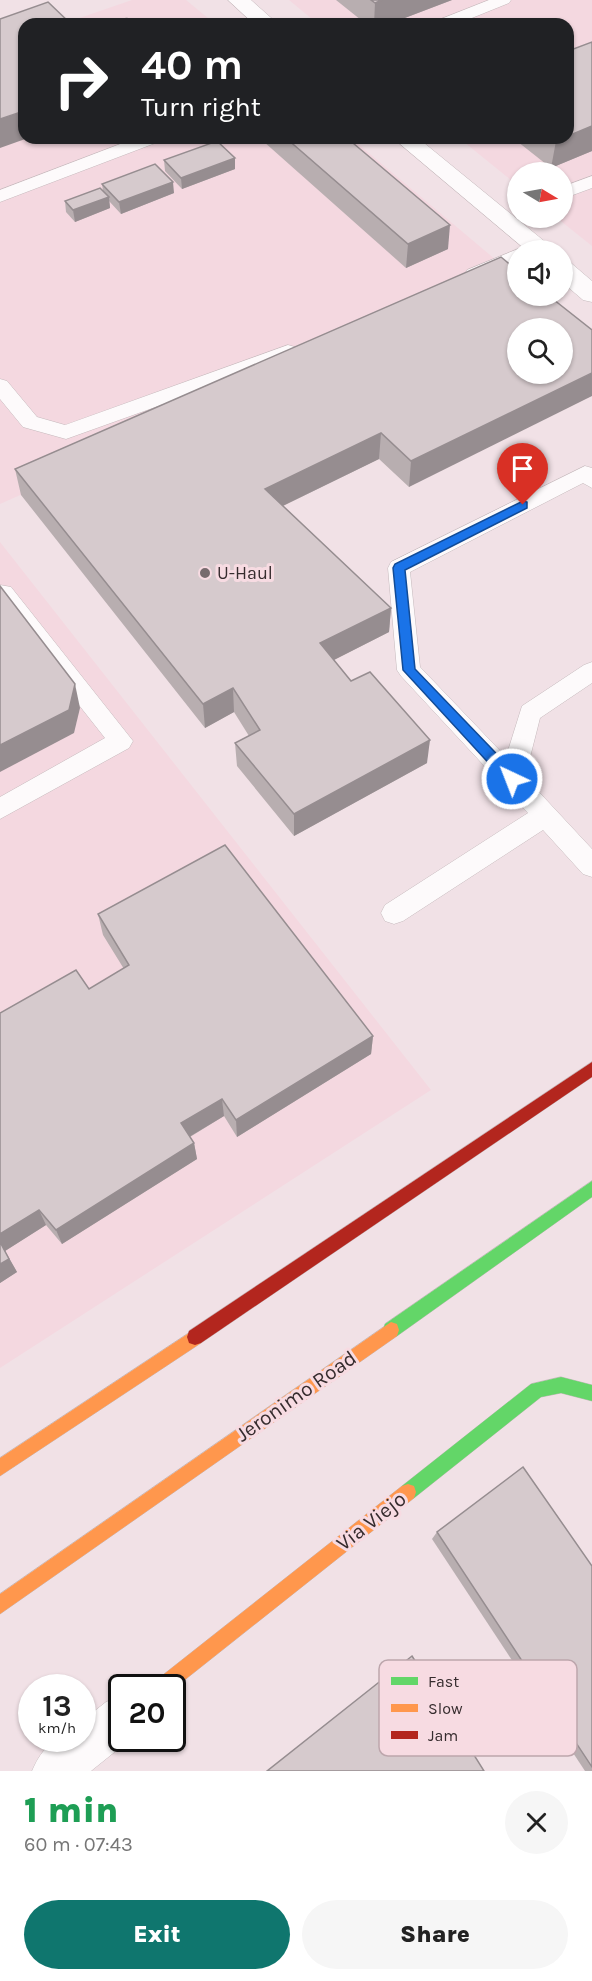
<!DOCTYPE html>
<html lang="en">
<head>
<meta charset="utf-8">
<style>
  :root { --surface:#fff; --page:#f6f6f6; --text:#222; --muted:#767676; --accent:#0f766e }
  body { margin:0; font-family:Karla,sans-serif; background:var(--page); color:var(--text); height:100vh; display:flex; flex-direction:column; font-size:22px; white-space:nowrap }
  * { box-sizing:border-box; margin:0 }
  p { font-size:20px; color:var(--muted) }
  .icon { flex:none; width:33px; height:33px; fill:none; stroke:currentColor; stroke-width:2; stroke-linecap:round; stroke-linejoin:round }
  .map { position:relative; height:1771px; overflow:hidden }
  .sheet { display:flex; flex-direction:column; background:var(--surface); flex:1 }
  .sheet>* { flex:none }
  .guide { position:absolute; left:18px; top:18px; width:556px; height:126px; border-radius:18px; box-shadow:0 2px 4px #0004; background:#202124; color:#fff; overflow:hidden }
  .needle { width:39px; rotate:100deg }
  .fabs { position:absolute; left:507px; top:162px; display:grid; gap:12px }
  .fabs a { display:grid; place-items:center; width:66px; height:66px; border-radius:50%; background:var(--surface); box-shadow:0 2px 4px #0004; font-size:30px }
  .speed { position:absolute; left:18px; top:1674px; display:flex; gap:12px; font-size:30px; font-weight:700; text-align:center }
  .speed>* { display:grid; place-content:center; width:78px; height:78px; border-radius:50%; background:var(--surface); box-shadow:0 2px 4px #0004; line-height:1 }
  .speed small { font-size:15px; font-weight:400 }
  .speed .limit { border:3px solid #111; border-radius:9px; background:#fff; color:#111 }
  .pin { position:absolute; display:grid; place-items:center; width:51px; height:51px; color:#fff; margin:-62px -26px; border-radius:50% 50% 50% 0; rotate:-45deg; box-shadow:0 0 6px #0007 }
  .pin .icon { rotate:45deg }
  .me { position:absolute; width:66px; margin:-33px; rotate:317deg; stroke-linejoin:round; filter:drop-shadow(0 0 4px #0008) }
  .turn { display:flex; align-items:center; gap:21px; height:126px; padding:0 24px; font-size:27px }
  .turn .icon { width:78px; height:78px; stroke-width:2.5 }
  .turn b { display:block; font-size:42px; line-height:51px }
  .round { display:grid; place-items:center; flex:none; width:63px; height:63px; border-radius:32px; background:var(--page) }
  .headline { display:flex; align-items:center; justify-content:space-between; height:102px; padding:0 24px }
  h1 { font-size:36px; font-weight:800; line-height:45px; color:#1e9e55 }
  .primary-button { display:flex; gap:12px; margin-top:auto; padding:12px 24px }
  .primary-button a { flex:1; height:69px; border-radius:36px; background:var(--accent); color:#fff; font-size:24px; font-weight:800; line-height:69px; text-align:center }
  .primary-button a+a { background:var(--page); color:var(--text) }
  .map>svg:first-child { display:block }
  .built { fill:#f4d8e0 }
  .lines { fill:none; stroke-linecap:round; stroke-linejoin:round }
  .lane-casing { stroke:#c5b9bc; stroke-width:1 }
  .street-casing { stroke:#c5b9bc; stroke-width:1 }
  .fast-casing { stroke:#c5b9bc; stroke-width:1 }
  .slow-casing { stroke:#c5b9bc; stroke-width:1 }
  .jam-casing { stroke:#c5b9bc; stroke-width:1 }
  .lane { fill:#fdfafb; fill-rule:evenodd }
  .street { fill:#fdfafb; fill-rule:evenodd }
  .fast { fill:#63d668; fill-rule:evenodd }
  .slow { fill:#ff974d; fill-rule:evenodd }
  .jam { fill:#b3261e; fill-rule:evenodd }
  .wall { fill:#b8aeb0 }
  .shaded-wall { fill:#968d90 }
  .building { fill:#d6cacd; stroke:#968d90; stroke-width:1.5; fill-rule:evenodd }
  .route { fill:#1a73e8; stroke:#114b97; stroke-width:1.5 }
  .poi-dot { fill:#776b6e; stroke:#f7dbe2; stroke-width:2 }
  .labels { text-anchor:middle; stroke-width:6; stroke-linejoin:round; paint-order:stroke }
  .poi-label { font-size:18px; fill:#362c2e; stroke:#f7dbe2; text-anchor:start }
  .near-street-label { font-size:21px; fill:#362c2e; stroke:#f7dbe2 }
  .key { fill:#f7dbe2; stroke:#bda6ac; stroke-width:1.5 }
  .key-label { font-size:16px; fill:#362c2e }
</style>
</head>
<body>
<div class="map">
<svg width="592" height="1771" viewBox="0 0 592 1771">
  <rect width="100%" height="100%" fill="#f1e1e6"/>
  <!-- built -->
  <g class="built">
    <path d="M132,0H186L215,24H62Z"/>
    <path d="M289,0H592V246L557,218H562V172H518L517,185L459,138H568V24H318Z"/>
    <path d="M0,45L24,138H351L515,276L0,504Z"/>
    <path d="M0,542L431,1090L0,1368Z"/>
  </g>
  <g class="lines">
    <!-- lane casing -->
    <g class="lane-casing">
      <g id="lane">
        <path d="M489,0H511L509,3L457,24H434L436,21Z"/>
        <path d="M127,18L133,20L136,24H120L121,20Z"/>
        <path d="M136,138H161L158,142L0,202V190Z"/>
        <path d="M592,176V188L562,199V187Z"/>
        <path d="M518,249L523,250H518V262L474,280L467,278L465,274L467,270Z"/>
        <path d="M288,345L295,347L298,352L295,357L66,439L23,427L0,399V379L7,381L37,417L65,425Z"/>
        <path d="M585,466L592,468V488L583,483L410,572L420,667L506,757L522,706L584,665L592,662V683L540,718L525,777L592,849V877L583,874L543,830L403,921L394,924L385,921L381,913L385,905L528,813L401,676L397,670L388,568L391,562Z"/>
        <path d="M0,585L11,587L133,741L129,748L0,819V797L105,738L0,605Z"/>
      </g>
    </g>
    <!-- street casing -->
    <g class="street-casing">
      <g id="street">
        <path d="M228,0H251L278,24H254Z"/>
        <path d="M393,138H418L549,245L552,250H526Z"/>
        <path d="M562,261L571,263L592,281V302L583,300L562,282Z"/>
        <path d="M122,1696V1738H132L91,1771H32C44,1744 54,1738 82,1738V1721L106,1702Z"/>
      </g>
    </g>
    <!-- fast casing -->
    <g class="fast-casing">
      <g id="fast">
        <path d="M592,1181V1197L397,1336L391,1338L385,1336L383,1330L385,1324Z"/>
        <path d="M561,1377L592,1385V1401L561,1393L541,1397L414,1498L408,1500L402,1498L400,1492L402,1486L531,1384Z"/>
      </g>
    </g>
    <!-- slow casing -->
    <g class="slow-casing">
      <g id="slow">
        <path d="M391,1322L397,1324L399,1330L397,1336L0,1614V1594Z"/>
        <path d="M195,1329L201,1331L203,1337L201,1343L0,1476V1458Z"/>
        <path d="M408,1484L414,1486L416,1492L414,1498L172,1690V1688H151L154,1682L402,1486Z"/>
      </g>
    </g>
    <!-- jam casing -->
    <g class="jam-casing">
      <path id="jam" d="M592,1062V1077L201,1343L195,1345L189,1343L187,1337L189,1331Z"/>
    </g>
    <!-- lane -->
    <use href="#lane" class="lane"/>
    <!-- street -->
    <use href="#street" class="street"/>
    <!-- fast -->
    <use href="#fast" class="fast"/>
    <!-- slow -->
    <use href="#slow" class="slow"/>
    <!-- jam -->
    <use href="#jam" class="jam"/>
  </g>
  <!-- wall -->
  <g class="wall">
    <path d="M336,0H452L389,24H366Z"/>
    <path d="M592,42V151L551,168L513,138H568V51Z"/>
    <path d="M263,138H347L448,249L406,268L263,141Z"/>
    <path d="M164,160L235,169L182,189L165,171Z"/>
    <path d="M102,184L174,193L121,214L109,201L110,208L75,222L66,212L65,201L103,191Z"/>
    <path d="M501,257L409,487L379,459L283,506L391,608L389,632L334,660L351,681L427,763L294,836L237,766L235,743L249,736L234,712L205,728L21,495L15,469Z"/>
    <path d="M98,914L373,1036L371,1054L237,1137L224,1116L190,1137L194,1143L197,1159L62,1244L46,1225L5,1251L17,1272L0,1283V1013L89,989L124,969L103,935Z"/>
    <path d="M437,1532L592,1566V1771H585L432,1539Z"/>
  </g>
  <!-- shaded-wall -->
  <g class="shaded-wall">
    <path d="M382,0H452L389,24H374L375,3Z"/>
    <path d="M24,111V138H28L0,148V119Z"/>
    <path d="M592,126V151L551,168L556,141L563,138H568V136Z"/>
    <path d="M235,158V169L182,189L181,178Z"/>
    <path d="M173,182L174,193L121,214L119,202Z"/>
    <path d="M109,197L110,208L75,222L73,210Z"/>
    <path d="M450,225L448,249L406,268L408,244Z"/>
    <path d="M592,373V396L409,487L411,461Z"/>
    <path d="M381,433L379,459L266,514L265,489Z"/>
    <path d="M391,608L389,632L320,667V643Z"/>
    <path d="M75,684L80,708L74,733L0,772V745Z"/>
    <path d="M233,688L234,712L205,728L203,704Z"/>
    <path d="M430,740L427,763L294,836V814Z"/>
    <path d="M373,1036L371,1054L237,1137L236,1120Z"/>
    <path d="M222,1099L224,1116L184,1140L181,1123Z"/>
    <path d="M194,1143L197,1159L62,1244L56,1230Z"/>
    <path d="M39,1210L46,1225L5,1251L17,1272L0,1283V1234Z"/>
  </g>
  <!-- building -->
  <g class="building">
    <path d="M371,0H382L375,3Z"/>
    <path d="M48,2L71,24H24V111L0,119V19Z"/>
    <path d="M592,42V126L568,136V51Z"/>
    <path d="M286,138H347L450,225L408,244Z"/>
    <path d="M552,138H563L556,141Z"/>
    <path d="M217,141L235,158L181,178L164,160Z"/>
    <path d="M155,164L173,182L119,202L102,184Z"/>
    <path d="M100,188L109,197L73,210L65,201Z"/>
    <path d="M501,257L518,271V296H549L592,330V373L411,461L381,433L265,489L391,608L320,643L351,681L370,672L430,740L294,814L235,743L260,730L233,688L203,704L15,469ZM518,328H562V374H518Z"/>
    <path d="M0,586L75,684L69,710L0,745Z"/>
    <path d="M225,845L373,1036L236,1120L222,1099L181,1123L194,1143L56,1230L39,1210L0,1234V1013L76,970L89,989L129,965L98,914Z"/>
    <path d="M0,1242L9,1259L0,1264Z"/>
    <path d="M523,1467L592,1566V1767L437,1532Z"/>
    <path d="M412,1656L484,1771H267Z"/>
  </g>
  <!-- route -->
  <path class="route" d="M523,501L527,502V508L405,570L415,669L517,775L518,779L517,783H507L403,670L393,568L395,564Z"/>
  <!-- markers -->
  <circle class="poi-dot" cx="205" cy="573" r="6"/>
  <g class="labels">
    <!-- poi labels -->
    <g class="poi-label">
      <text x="217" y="579">U-Haul</text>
    </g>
    <!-- near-street labels -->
    <g class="near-street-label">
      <text transform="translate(296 1396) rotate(-35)" y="7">Jeronimo Road</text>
      <text transform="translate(371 1521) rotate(-38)" y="7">Via Viejo</text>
    </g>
  </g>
  <!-- legend -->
  <rect x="379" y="1660" width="198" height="96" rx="9" class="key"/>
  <rect x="391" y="1677" width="27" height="8" fill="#63d668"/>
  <rect x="391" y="1704" width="27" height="8" fill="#ff974d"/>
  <rect x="391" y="1731" width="27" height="8" fill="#b3261e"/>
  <g class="key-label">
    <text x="428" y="1687">Fast</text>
    <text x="428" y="1714">Slow</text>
    <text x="428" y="1741">Jam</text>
  </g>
</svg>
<div class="fabs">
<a><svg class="needle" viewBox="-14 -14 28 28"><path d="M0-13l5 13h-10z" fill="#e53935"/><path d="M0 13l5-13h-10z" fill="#767676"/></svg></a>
<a><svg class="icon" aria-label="sound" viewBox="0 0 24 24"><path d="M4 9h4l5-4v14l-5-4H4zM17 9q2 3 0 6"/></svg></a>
<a><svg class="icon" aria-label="search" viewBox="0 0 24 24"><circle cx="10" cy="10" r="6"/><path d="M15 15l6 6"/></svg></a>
</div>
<div class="speed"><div>13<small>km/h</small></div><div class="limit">20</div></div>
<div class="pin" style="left:523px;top:505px;background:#d93025"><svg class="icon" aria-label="arrive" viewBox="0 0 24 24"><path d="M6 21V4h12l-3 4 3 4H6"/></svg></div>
<svg class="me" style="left:512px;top:779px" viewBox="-20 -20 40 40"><circle r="17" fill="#1a73e8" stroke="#fff" stroke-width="3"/><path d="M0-11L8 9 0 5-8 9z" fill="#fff"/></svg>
<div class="guide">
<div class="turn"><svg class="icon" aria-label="right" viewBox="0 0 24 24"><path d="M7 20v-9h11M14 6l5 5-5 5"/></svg><div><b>40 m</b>Turn right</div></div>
</div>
</div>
<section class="sheet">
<div class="headline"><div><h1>1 min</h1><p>60 m · 07:43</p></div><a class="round"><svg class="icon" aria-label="close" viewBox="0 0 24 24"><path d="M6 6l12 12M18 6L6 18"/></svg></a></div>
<div class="primary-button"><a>Exit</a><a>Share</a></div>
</section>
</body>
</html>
